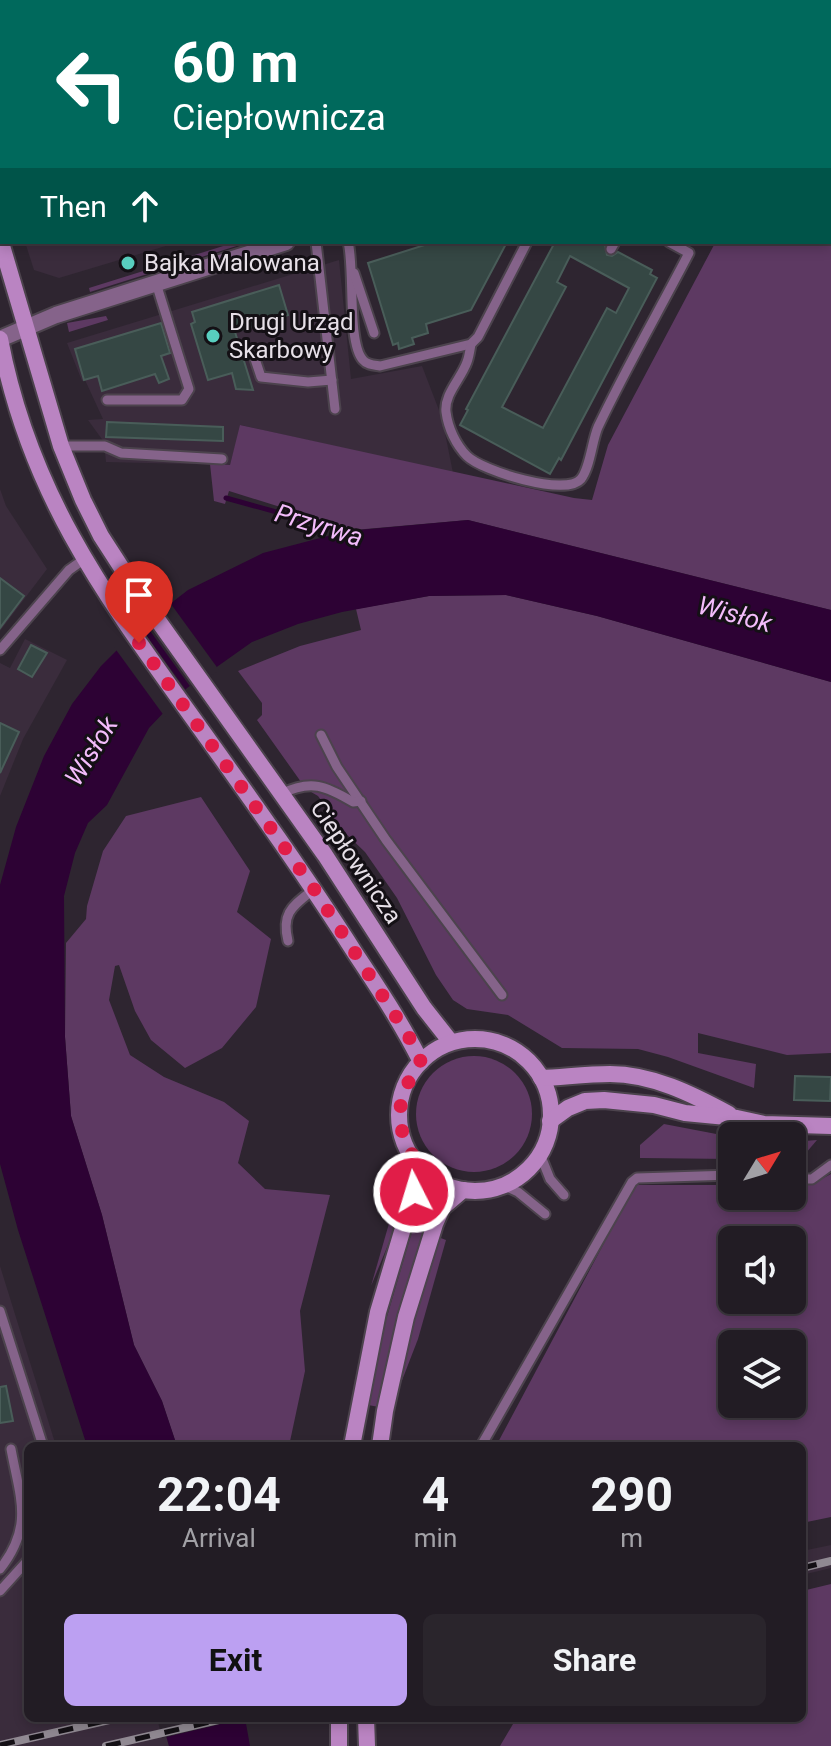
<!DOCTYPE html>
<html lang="en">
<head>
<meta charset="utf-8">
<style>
  :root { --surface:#221c24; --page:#2a252c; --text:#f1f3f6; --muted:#a2a1a6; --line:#3f3a41; --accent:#bca0f2 }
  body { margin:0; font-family:Roboto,sans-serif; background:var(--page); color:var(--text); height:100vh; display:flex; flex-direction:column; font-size:30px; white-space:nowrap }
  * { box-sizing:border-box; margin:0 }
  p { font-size:26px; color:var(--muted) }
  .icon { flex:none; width:44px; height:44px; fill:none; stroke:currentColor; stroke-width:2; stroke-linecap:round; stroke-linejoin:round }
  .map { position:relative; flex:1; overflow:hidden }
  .side { position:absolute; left:24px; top:1442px; width:782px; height:280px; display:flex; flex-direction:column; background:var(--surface); border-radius:12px; box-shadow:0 4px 12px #0003,0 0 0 2px var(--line) }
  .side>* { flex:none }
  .banner { position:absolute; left:0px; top:0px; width:832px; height:244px; box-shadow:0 4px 12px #0003,0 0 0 2px var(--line); background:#00695c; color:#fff; overflow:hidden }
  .needle { width:52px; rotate:52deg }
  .controls { position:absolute; left:718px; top:1122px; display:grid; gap:16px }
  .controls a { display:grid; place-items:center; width:88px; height:88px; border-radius:12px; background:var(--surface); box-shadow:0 4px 12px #0003,0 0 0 2px var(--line); font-size:40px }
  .pin { position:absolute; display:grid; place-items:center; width:68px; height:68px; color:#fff; margin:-82px -34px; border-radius:50% 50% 50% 0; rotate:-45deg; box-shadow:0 0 8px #0007 }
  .pin .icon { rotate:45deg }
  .me { position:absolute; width:88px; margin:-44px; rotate:355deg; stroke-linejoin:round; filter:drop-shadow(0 0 6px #0008) }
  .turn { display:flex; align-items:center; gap:28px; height:168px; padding:0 40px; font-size:36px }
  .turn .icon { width:104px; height:104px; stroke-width:2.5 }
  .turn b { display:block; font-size:56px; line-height:68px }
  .then { display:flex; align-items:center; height:76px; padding:0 40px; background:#0003; gap:16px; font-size:30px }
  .eta { display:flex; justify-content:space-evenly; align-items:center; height:136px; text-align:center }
  .eta b { font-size:48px; font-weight:700; line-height:56px }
  .cta { display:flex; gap:16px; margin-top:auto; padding:16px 40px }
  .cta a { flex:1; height:92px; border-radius:12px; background:var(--accent); color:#111; font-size:32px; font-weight:700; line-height:92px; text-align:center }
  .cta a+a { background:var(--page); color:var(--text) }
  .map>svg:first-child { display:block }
  .built { fill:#3a2c3c }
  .green { fill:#5d3962; fill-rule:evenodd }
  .water { fill:#2d0234 }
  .pier { fill:#2e2530 }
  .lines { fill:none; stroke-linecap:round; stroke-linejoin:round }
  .stream { stroke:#2d0234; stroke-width:5 }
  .building { fill:#354744; stroke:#495d59; stroke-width:2; fill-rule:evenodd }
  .service-casing { stroke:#4c434d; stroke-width:13 }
  .tertiary-casing { stroke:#4c434d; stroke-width:20 }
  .secondary-casing { stroke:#4c434d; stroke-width:20 }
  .service { stroke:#85638a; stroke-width:9 }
  .tertiary { stroke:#85638a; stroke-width:16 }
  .secondary { stroke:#ba84c2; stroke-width:16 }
  .rail-casing { stroke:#908992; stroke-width:8 }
  .rail { stroke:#141015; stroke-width:5; stroke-dasharray:15; stroke-linecap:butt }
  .route { stroke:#e11d48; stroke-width:14; stroke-dasharray:0 25.2 }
  .poi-dot { fill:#58cebf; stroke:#141015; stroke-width:3 }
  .labels { text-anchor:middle; stroke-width:6; stroke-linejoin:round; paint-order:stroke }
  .poi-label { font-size:24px; fill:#e7e0e8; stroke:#141015; text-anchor:start }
  .street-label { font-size:24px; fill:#e7e0e8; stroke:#141015 }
  .water-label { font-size:26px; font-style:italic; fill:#f3bcfb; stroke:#141015 }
</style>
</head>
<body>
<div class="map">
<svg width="831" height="1746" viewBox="0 0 831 1746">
  <rect width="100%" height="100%" fill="#2e2530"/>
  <!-- built -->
  <g class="built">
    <path d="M0,0H831V43L830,2H2V173Z"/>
    <path d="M25,242H179L59,278L34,270Z"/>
    <path d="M339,260L351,379L422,366L442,418L453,473L241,425L230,465L106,462L104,442L88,420L103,419L85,380L82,381L67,343Z"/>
    <path d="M0,489L6,506L47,569L0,631Z"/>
    <path d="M25,639L67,660L23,739L0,796V663L10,668Z"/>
    <path d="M0,1266L56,1446H28V1718H161L169,1746H0Z"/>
    <path d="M831,1545V1568L802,1575V1551Z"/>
  </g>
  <!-- green -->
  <g class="green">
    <path d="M831,109V610L468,520L354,530L229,491L225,504L214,501L210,464L230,465L240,425L574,498L592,500L608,445L714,245L710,242H830Z"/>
    <path d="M236,242L246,243L90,292L89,288Z"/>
    <path d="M106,316L108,320L69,332L67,323Z"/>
    <path d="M506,595L597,616L831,682V1053L787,1055L698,1033V1053L756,1064L754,1088L668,1057L638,1049L562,1048L508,1015L467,1009L453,1000L436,975L397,898L365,852L342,830L318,796L306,789L257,720L262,715V703L238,671L300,646L361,630L356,609L429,596Z"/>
    <path d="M201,797L250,871L237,912L271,939L256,1007L222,1048L185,1068L151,1040L135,1011L119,965L115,966L109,1000L130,1055L164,1077L224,1102L249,1121L238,1163L265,1189L330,1195L300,1311L305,1371L289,1446H177L162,1401L134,1345L102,1215L71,1116L65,1037L66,943L86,919L87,906L103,851L126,816Z"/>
    <circle cx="474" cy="1114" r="58"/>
    <path d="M664,1124L732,1137V1159L640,1158V1145Z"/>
    <path d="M817,1140L800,1160H792V1142Z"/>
    <path d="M831,1174V1517L802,1523V1446H496L635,1185H732V1196H792V1187L812,1184ZM732,1240H792V1300H732ZM732,1344H792V1404H732Z"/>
    <path d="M390,1220L397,1223L371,1286Z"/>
    <path d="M413,1228L423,1232L396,1329L379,1407L368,1405L386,1320Z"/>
    <path d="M438,1237L446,1240L418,1339L401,1383L416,1313Z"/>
    <path d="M831,1584V1746H500L513,1724V1718H802V1591Z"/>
  </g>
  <!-- water -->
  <g class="water">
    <path d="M468,520L831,610V682L597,616L506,595L429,596L342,612L298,624L252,642L187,688L149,728L107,805L88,823L75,853L64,896L65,1037L71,1116L102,1215L134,1345L162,1401L177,1446H87L18,1230L0,1164V885L16,827L44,756L72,704L101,666L139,628L188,590L263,553L347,531Z"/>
    <path d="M161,1718H245L250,1746H169Z"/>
  </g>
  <!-- pier -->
  <g class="pier">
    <path d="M168,600L219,670L192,689L143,621Z"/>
    <path d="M138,624L188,693L165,717L114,647Z"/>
    <path d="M157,1718H246L162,1738Z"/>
  </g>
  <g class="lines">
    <!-- stream -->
    <path class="stream" d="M226,498L352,533"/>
  </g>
  <!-- building -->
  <g class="building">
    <path d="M434,242H507L471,310L426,324L428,333L412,338L414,344L399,349L398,343L393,345L368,263Z"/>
    <path d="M555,242H599L605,245L607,255L612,256L618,252L652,270L650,274L657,278L561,460L559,458L550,474L460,425L468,410L466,409ZM570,256L629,288L616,313L607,308L543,428L502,407L566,287L557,282Z"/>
    <path d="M279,285L288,315L235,332L253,390L236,389L232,373L208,380L191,324L195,322L192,312Z"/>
    <path d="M161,323L170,353L161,356L169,379L159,383L155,374L102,391L98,376L84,380L75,349Z"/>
    <path d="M107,422L223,427V441L106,437Z"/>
    <path d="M0,578L24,596L0,628Z"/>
    <path d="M31,645L47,653L32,677L18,669Z"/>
    <path d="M0,723L19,732L0,773Z"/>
    <path d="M795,1076L831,1077L830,1101L794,1100Z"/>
    <path d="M6,1386L13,1421L0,1423V1387Z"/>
  </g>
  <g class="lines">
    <!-- service casing -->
    <g class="service-casing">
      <g id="service">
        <path d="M316,242L335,409"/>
        <path d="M348,242C355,268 347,343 363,360C367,365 374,365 380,366L471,344L478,337L527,242"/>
        <path d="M611,249L615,242"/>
        <path d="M354,273L374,333"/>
        <path d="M471,344C470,350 469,357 467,362C461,379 444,394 446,412C448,428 456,445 467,456C482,471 566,497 581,479C590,468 592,441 598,427C626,368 659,311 689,253L669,242"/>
        <path d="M254,356L261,377L308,382L332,380"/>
        <path d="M107,400H182L189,389L156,283"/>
        <path d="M61,446H105L121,453L222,459"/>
        <path d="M0,650L69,570L83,560"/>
        <path d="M321,735L337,767L386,840L502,995"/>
        <path d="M281,794C311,779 326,786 353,802L361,801"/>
        <path d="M288,941C281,912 293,906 314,889"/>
        <path d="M540,1154L550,1179L564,1195"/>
        <path d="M792,1179H812L831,1165"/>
        <path d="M503,1185L518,1192L545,1214"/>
        <path d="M0,1311L43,1446"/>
        <path d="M481,1446L632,1182L637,1178L732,1175"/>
        <path d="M0,1569C34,1526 20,1498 11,1449"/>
        <path d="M0,1591L28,1560"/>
      </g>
    </g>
    <!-- tertiary casing -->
    <g class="tertiary-casing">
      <g id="tertiary">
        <path d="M830,75H831"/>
        <path d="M0,339L56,315L286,242"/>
      </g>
    </g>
    <!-- secondary casing -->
    <g class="secondary-casing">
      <g id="secondary">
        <path d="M0,239L61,446L83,500L101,536L132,584L325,855L424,1008L450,1041"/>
        <path d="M0,339C30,498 109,601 200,728C253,802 306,876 355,953C379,989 402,1024 421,1062"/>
        <circle cx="475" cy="1115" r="76"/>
        <path d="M541,1078C564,1077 587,1074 610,1074C652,1074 692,1094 729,1114"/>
        <path d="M550,1121L568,1108L585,1101L604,1100L654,1105L685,1113L737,1118L764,1124L831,1126"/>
        <path d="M352,1446L378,1312L421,1168"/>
        <path d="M380,1446L385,1411L406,1317L435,1224L442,1208L463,1190"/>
        <path d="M339,1718V1746"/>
        <path d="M366,1718L367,1746"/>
      </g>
    </g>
    <!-- service -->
    <use href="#service" class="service"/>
    <!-- tertiary -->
    <use href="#tertiary" class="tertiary"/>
    <!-- secondary -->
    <use href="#secondary" class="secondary"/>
    <!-- rail casing -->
    <g class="rail-casing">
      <g id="rail">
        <path d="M802,1568L831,1561"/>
        <path d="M0,1745L118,1718"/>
        <path d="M106,1746L227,1718"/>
      </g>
    </g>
    <!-- rail -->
    <use href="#rail" class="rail"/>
  </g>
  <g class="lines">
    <!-- route -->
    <path class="route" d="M139,643L314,889L409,1037L421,1062C393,1101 393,1129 421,1168L414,1192"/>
  </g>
  <!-- markers -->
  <g class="poi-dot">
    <circle cx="128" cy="263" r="8"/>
    <circle cx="213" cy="336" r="8"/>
  </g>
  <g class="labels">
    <!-- poi labels -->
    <g class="poi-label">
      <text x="144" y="271">Bajka Malowana</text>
      <text x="229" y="330">Drugi Urząd<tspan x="229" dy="28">Skarbowy</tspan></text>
    </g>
    <!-- street labels -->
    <g class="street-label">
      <text transform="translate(356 862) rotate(56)" y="8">Ciepłownicza</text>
    </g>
    <!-- water labels -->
    <g class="water-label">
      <text transform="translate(319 525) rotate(17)" y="9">Przyrwa</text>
      <text transform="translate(735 614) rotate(15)" y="9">Wisłok</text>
      <text transform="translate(91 751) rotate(-58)" y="9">Wisłok</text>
    </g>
  </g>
</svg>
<div class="controls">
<a><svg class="needle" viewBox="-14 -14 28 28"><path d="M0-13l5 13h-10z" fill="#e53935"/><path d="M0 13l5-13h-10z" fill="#a2a1a6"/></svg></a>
<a><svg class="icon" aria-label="sound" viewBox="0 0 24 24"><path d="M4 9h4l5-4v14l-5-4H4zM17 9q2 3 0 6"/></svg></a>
<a><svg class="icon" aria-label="layers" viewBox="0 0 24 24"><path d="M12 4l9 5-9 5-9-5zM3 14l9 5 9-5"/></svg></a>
</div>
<div class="pin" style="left:139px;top:643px;background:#d93025"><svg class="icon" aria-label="arrive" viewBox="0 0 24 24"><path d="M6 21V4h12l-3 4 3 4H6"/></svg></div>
<svg class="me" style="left:414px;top:1192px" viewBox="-20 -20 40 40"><circle r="17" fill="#e11d48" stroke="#fff" stroke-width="3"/><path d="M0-11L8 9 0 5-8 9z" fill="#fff"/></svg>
<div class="banner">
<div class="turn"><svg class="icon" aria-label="left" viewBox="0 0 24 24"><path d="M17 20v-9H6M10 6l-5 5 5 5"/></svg><div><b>60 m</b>Ciepłownicza</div></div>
<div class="then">Then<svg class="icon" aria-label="ahead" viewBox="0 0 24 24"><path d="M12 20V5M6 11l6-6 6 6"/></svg></div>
</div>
<section class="side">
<div class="eta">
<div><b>22:04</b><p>Arrival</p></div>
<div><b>4</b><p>min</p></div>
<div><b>290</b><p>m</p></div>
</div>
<div class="cta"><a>Exit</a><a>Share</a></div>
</section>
</div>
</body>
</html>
